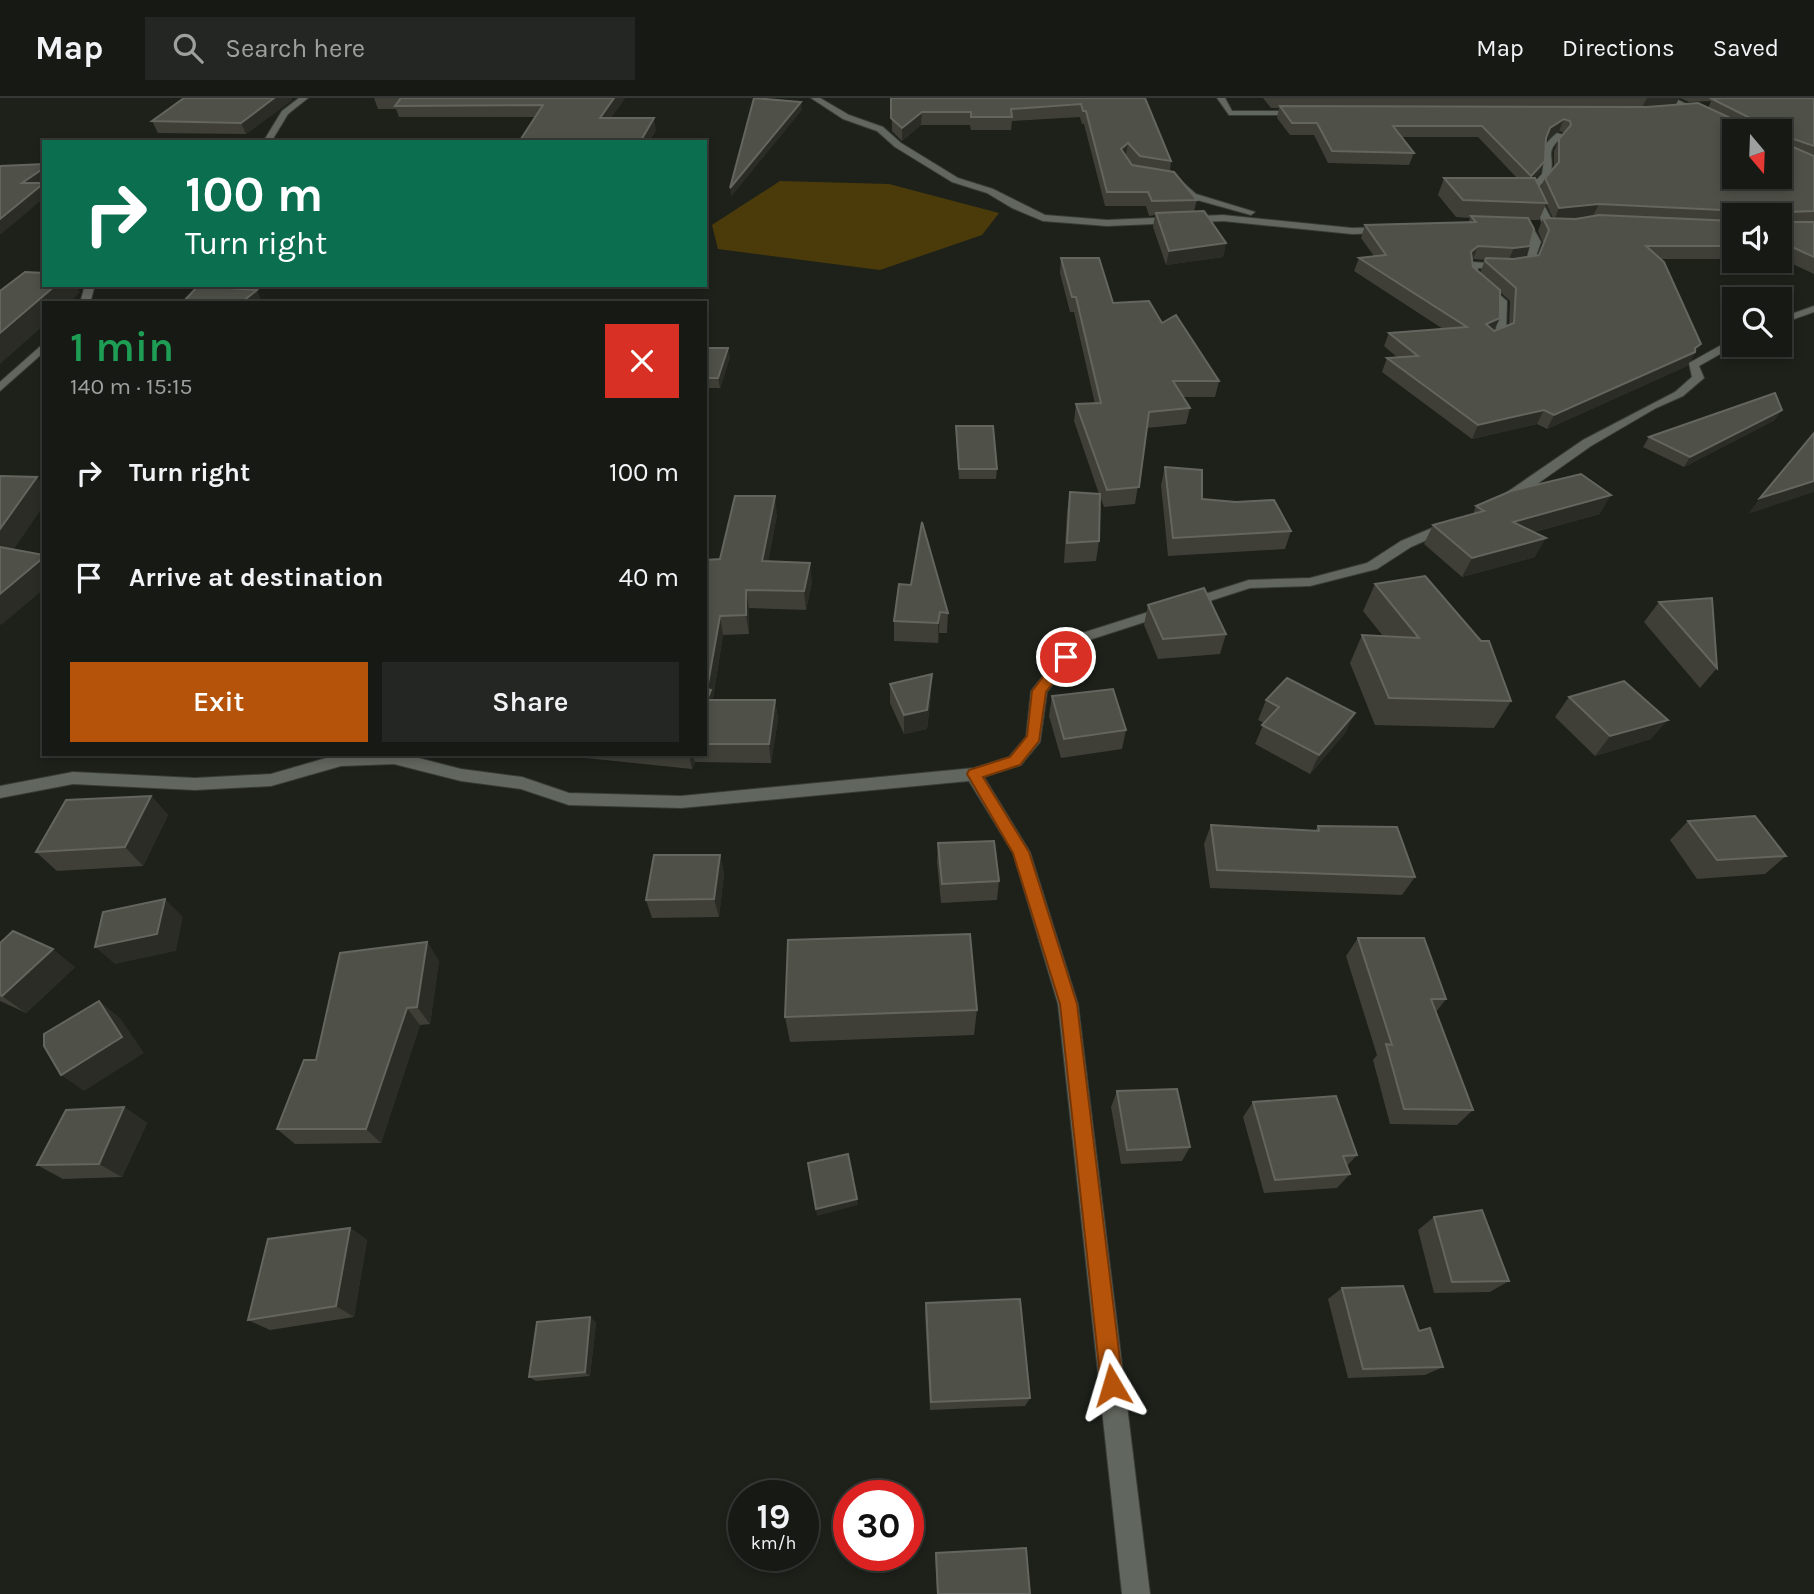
<!DOCTYPE html>
<html lang="en">
<head>
<meta charset="utf-8">
<style>
  :root { --surface:#161914; --page:#232622; --text:#f1f3f6; --muted:#9ea0a0; --line:#353834; --accent:#b45309 }
  body { margin:0; font-family:Karla,sans-serif; background:var(--page); color:var(--text); height:100vh; display:flex; flex-direction:column; font-size:26px; white-space:nowrap }
  * { box-sizing:border-box; margin:0 }
  p { font-size:23px; color:var(--muted) }
  .icon { flex:none; width:38px; height:38px; fill:none; stroke:currentColor; stroke-width:2; stroke-linecap:round; stroke-linejoin:round }
  .map { position:relative; flex:1; overflow:hidden }
  .details { position:absolute; left:42px; top:203px; width:665px; height:455px; display:flex; flex-direction:column; background:var(--surface); border-radius:0px; box-shadow:0 4px 10px #0003,0 0 0 2px var(--line) }
  .details>* { flex:none }
  .guide { position:absolute; left:42px; top:42px; width:665px; height:147px; border-radius:0px; box-shadow:0 4px 10px #0003,0 0 0 2px var(--line); background:#0b6e4f; color:#fff; overflow:hidden }
  .needle { width:46px; rotate:161deg }
  .controls { position:absolute; left:1722px; top:21px; display:grid; gap:14px }
  .controls a { display:grid; place-items:center; width:70px; height:70px; border-radius:0px; background:var(--surface); box-shadow:0 4px 10px #0003,0 0 0 2px var(--line); font-size:35px }
  .speed { position:absolute; left:728px; top:1382px; display:flex; gap:14px; font-size:35px; font-weight:700; text-align:center }
  .speed>* { display:grid; place-content:center; width:91px; height:91px; border-radius:50%; background:var(--surface); box-shadow:0 4px 10px #0003,0 0 0 2px var(--line); line-height:1 }
  .speed small { font-size:18px; font-weight:400 }
  .speed .limit { border:10px solid #d22; background:#fff; color:#111 }
  .pin { position:absolute; display:grid; place-items:center; width:60px; height:60px; color:#fff; margin:-30px; border:4px solid #fff; border-radius:50%; box-shadow:0 2px 7px #0007 }
  .me { position:absolute; width:77px; margin:-38px; rotate:353deg; stroke-linejoin:round; filter:drop-shadow(0 0 5px #0008) }
  .turn { display:flex; align-items:center; gap:24px; height:147px; padding:0 28px; font-size:32px }
  .turn .icon { width:91px; height:91px; stroke-width:2.5 }
  .turn b { display:block; font-size:49px; line-height:60px }
  .round { display:grid; place-items:center; flex:none; width:74px; height:74px; border-radius:0px; background:var(--page) }
  .summary { display:flex; align-items:center; justify-content:space-between; height:119px; padding:0 28px }
  h1 { font-size:42px; font-weight:600; line-height:52px; color:#1e9e55 }
  .primary-button { display:flex; gap:14px; margin-top:auto; padding:14px 28px }
  .primary-button a { flex:1; height:80px; border-radius:0px; background:var(--accent); color:#fff; font-size:28px; font-weight:600; line-height:80px; text-align:center }
  .primary-button a+a { background:var(--page); color:var(--text) }
  ul { padding:0; list-style:none }
  li { display:flex; align-items:center; gap:21px; height:105px; padding:0 28px }
  li div { flex:1 }
  li b { display:block; font-size:26px }
  li em { font-style:normal }
  header { display:flex; align-items:center; gap:42px; box-sizing:border-box; height:98px; padding:0 35px; background:var(--surface); border-bottom:2px solid var(--line) }
  header strong { font-size:33px }
  nav { display:flex; gap:38px; margin-inline-start:auto; font-size:24px }
  .search { width:490px; height:63px; background:var(--page); display:flex; align-items:center; gap:18px; box-sizing:border-box; padding:0 24px; border-radius:0px; color:var(--muted); font-size:26px }
  .map>svg:first-child { display:block }
  .green { fill:#4c3b0a }
  .lines { fill:none; stroke-linecap:round; stroke-linejoin:round }
  .minor-casing { stroke:#383c36; stroke-width:2 }
  .tertiary-casing { stroke:#383c36; stroke-width:2 }
  .minor { fill:#61665e; fill-rule:evenodd }
  .tertiary { fill:#61665e; fill-rule:evenodd }
  .wall { fill:#3f3f38; fill-rule:evenodd }
  .shaded-wall { fill:#2b2c25 }
  .building { fill:#4f5048; stroke:#64655e; stroke-width:2; fill-rule:evenodd }
  .route { fill:#b45309; stroke:#753606; stroke-width:2 }
</style>
</head>
<body>
<header>
<strong>Map</strong>
<div class="search"><svg class="icon" aria-label="search" viewBox="0 0 24 24"><circle cx="10" cy="10" r="6"/><path d="M15 15l6 6"/></svg>Search here</div>
<nav><a>Map</a><a>Directions</a><a>Saved</a></nav>
</header>
<div class="map">
<svg width="1814" height="1496" viewBox="0 0 1814 1496">
  <rect width="100%" height="100%" fill="#1d211a"/>
  <!-- green -->
  <path class="green" d="M780,83L889,86L999,115L982,137L880,172L718,151L712,127Z"/>
  <g class="lines">
    <!-- minor casing -->
    <g class="minor-casing">
      <g id="minor">
        <path d="M299,0H308L288,16L271,44H263L282,13Z"/>
        <path d="M811,0H820L849,17L883,29L901,45L958,80L993,91L1045,117L1107,122L1223,117L1352,130L1388,129L1393,132L1388,135L1352,136L1223,123L1107,128L1043,123L1012,110L987,95L952,84L895,49L877,33L843,21Z"/>
        <path d="M1217,0H1225L1232,13H1301L1305,15L1301,17H1229Z"/>
        <path d="M1557,35L1564,37C1543,56 1555,54 1551,76L1536,92L1552,122L1553,127L1548,130L1543,127L1528,91L1542,76C1546,56 1537,51 1557,35Z"/>
        <path d="M1174,82H1180L1196,96L1255,114L1251,117L1190,100L1174,86Z"/>
        <path d="M1524,124H1530L1541,144L1533,167L1508,172L1478,170L1477,177L1507,203L1506,237L1483,243V239L1496,235L1497,204L1469,180L1468,167L1473,164L1508,166L1526,163L1531,144Z"/>
        <path d="M85,187H95L90,205H80Z"/>
        <path d="M1814,208V214L1780,226V220Z"/>
        <path d="M1734,240L1736,247L1699,268L1704,280L1683,298L1656,310L1591,348L1510,405H1500V399L1583,342L1675,294L1692,279L1689,265Z"/>
        <path d="M44,245V254L0,293V284Z"/>
        <path d="M1451,422L1458,426L1456,429L1411,449L1377,471L1310,488L1250,490L1086,543L1047,594L1040,644L1021,667L984,679L1030,754L1078,906L1150,1496H1122L1058,906L1013,755L969,683L681,710L569,707L521,691L461,683L394,666L341,668L271,688L195,692L73,686L0,700V688L73,674L195,680L271,676L340,656H403L461,671L522,679L569,695L681,698L974,670L1009,659L1026,639L1031,593L1076,537L1249,482L1310,480L1367,465L1401,443Z"/>
      </g>
    </g>
    <!-- tertiary casing -->
    <g class="tertiary-casing">
      <path id="tertiary" d="M1664,0H1674L1743,33L1734,34Z"/>
    </g>
    <!-- minor -->
    <use href="#minor" class="minor"/>
    <!-- tertiary -->
    <use href="#tertiary" class="tertiary"/>
  </g>
  <!-- wall -->
  <g class="wall">
    <path d="M374,0H625L611,20L656,32L649,44H519L535,19H399L396,11H378Z"/>
    <path d="M891,0H1145L1171,63L1170,73L1197,102L1194,113L1226,145L1223,159L1166,167L1153,129L1155,117L1149,118L1146,108H1105L1084,26H1082L1080,19L1012,23L1011,32H971L970,27H921L902,43L892,33Z"/>
    <path d="M1263,0H1679L1676,7L1708,10L1711,3L1689,4L1680,0H1814V176L1782,161H1780V117H1734V161H1661L1701,246L1687,268L1547,331L1537,326L1472,341L1382,274L1387,260H1398L1384,248L1389,235L1443,231L1354,173L1359,160L1374,158L1361,140L1365,127L1468,125L1470,120L1456,119L1438,97L1444,80H1517L1478,39H1402L1414,55L1409,67L1328,65L1314,37H1290L1277,20L1279,10H1271ZM1559,33L1565,35L1559,41L1554,53V70L1545,80L1540,91L1535,80L1540,75L1546,42ZM1546,106L1553,120H1543L1538,133L1543,145L1539,157L1524,159L1529,122H1539ZM1473,161L1485,162L1480,175L1473,169L1472,162ZM1500,194L1510,203L1509,227L1494,233L1500,220Z"/>
    <path d="M292,2L246,36L158,35L152,23Z"/>
    <path d="M1061,160L1113,205L1162,225L1219,283L1215,299H1183L1190,310L1186,326L1147,330L1135,406L1104,409L1100,398L1099,443L1096,463L1064,465L1067,414L1070,394L1099,396L1074,323L1076,306H1095L1074,214H1070L1060,175Z"/>
    <path d="M705,250L730,259L720,290H705Z"/>
    <path d="M1775,322L1684,369L1643,349L1649,339Z"/>
    <path d="M956,328L997,371L996,381H959L956,338Z"/>
    <path d="M1165,369L1202,401L1291,433L1285,451L1168,458L1161,387Z"/>
    <path d="M1476,408L1600,416L1534,434L1535,459L1462,479L1424,446L1433,427L1473,416Z"/>
    <path d="M777,417L768,463L812,484L806,512L749,510V536L723,537L713,600V602H775L778,621L771,665L695,664L692,671L566,658L565,656H705V479L720,461Z"/>
    <path d="M1375,486L1511,603L1494,630L1375,627L1350,565L1362,537L1383,538L1363,513Z"/>
    <path d="M911,487L948,515L947,535H939L938,545L894,543V523Z"/>
    <path d="M1659,504L1717,570L1700,590L1644,524Z"/>
    <path d="M1148,507L1226,536L1220,556L1158,561L1144,527Z"/>
    <path d="M890,586L931,596L927,631L904,636L890,605Z"/>
    <path d="M1052,598L1126,632L1122,651L1061,660L1049,618Z"/>
    <path d="M1569,599L1651,641L1595,658L1555,619Z"/>
    <path d="M1266,602L1346,634L1310,676L1255,646L1264,625L1258,622Z"/>
    <path d="M151,698L168,717L143,768L57,773L36,754Z"/>
    <path d="M1688,723L1786,758L1765,776L1697,781L1670,742Z"/>
    <path d="M1211,727L1315,733L1318,728L1415,779L1402,797L1210,790L1204,746Z"/>
    <path d="M938,745L999,783L997,802L941,805L937,764Z"/>
    <path d="M720,757L724,776L719,819L652,820L646,802Z"/>
    <path d="M1358,840L1446,901L1436,914L1473,1012L1457,1027L1390,1026L1373,962L1377,957L1346,858Z"/>
    <path d="M0,845L75,869L26,915L0,903Z"/>
    <path d="M439,862L430,926L420,927L381,1045L295,1046L277,1031L316,962Z"/>
    <path d="M977,912L974,937L790,944L785,919Z"/>
    <path d="M1117,993L1190,1049L1182,1063L1121,1066L1111,1009Z"/>
    <path d="M1253,1004L1357,1057L1347,1068L1350,1076L1337,1090L1264,1095L1243,1019Z"/>
    <path d="M124,1009L147,1025L122,1079L63,1081L37,1067Z"/>
    <path d="M1434,1119L1509,1183L1490,1194L1434,1195L1418,1132Z"/>
    <path d="M350,1130L367,1142L354,1219L270,1232L248,1222Z"/>
    <path d="M1342,1190L1419,1233L1443,1269L1425,1277L1348,1280L1328,1201Z"/>
    <path d="M926,1205L1030,1300L1025,1308L930,1312L925,1215Z"/>
    <path d="M590,1219L596,1225L590,1278L536,1283L529,1279Z"/>
    <path d="M936,1455L1030,1496H937L935,1458Z"/>
  </g>
  <!-- shaded-wall -->
  <g class="shaded-wall">
    <path d="M274,0H292V2L246,36L241,25Z"/>
    <path d="M614,0H625L603,32L600,20Z"/>
    <path d="M1647,0H1679L1675,8L1641,11Z"/>
    <path d="M801,4L802,12L731,99L730,90Z"/>
    <path d="M922,14L921,27L902,43V30Z"/>
    <path d="M654,20L656,32L649,44H640Z"/>
    <path d="M1564,21L1559,33L1545,42L1550,30Z"/>
    <path d="M1128,45L1126,58L1121,51Z"/>
    <path d="M1545,63L1540,75L1526,90L1531,78Z"/>
    <path d="M44,70V84L28,95L22,85Z"/>
    <path d="M44,85V100L0,137V121Z"/>
    <path d="M1599,106L1593,118L1554,122L1559,110Z"/>
    <path d="M1226,145L1223,159L1166,167L1169,153Z"/>
    <path d="M1478,148L1473,161L1465,167L1471,154Z"/>
    <path d="M1530,148L1524,161L1508,163L1514,150Z"/>
    <path d="M56,187H76L80,194L69,205H44V227L0,266V235Z"/>
    <path d="M257,192L261,201L257,205H241Z"/>
    <path d="M1500,220L1493,233L1486,226Z"/>
    <path d="M1701,246L1687,268L1547,331L1554,317L1695,250Z"/>
    <path d="M728,250L730,259L720,290L718,280Z"/>
    <path d="M1544,312L1537,326L1472,341L1478,327Z"/>
    <path d="M1782,312L1775,322L1684,369L1690,359Z"/>
    <path d="M37,379L44,388V407L4,466L0,461V431Z"/>
    <path d="M1814,383V394L1748,416L1760,400Z"/>
    <path d="M1611,397L1600,416L1503,442L1513,424Z"/>
    <path d="M775,398L777,417L765,482L762,463Z"/>
    <path d="M1546,440L1535,459L1462,479L1472,460Z"/>
    <path d="M44,459V491L1,527L0,526V496Z"/>
    <path d="M810,465L812,484L806,512L804,493Z"/>
    <path d="M746,492L749,510V536L746,517Z"/>
    <path d="M940,514L939,535L938,545V525Z"/>
    <path d="M720,518L723,537L713,600L715,610L707,602V591Z"/>
    <path d="M932,576L931,596L927,631L904,636V617Z"/>
    <path d="M775,602L778,621L771,665L769,646Z"/>
    <path d="M1355,615L1346,634L1310,676L1319,657Z"/>
    <path d="M1668,622L1651,641L1595,658L1610,638Z"/>
    <path d="M689,656H693L695,664L692,671Z"/>
    <path d="M151,698L168,717L143,768L125,749Z"/>
    <path d="M720,757L724,776L719,819L714,801Z"/>
    <path d="M165,801L183,819L176,853L115,866L95,849Z"/>
    <path d="M427,844L439,862L430,926L417,909Z"/>
    <path d="M53,851L75,869L26,915L2,898Z"/>
    <path d="M99,903L120,920L144,955L84,993L61,977Z"/>
    <path d="M407,910L420,927L381,1045L366,1031Z"/>
    <path d="M124,1009L147,1025L122,1079L99,1066Z"/>
    <path d="M857,1101L858,1107L817,1118L816,1111Z"/>
    <path d="M350,1130L367,1142L354,1219L336,1208Z"/>
    <path d="M590,1219L596,1225L590,1278L585,1274Z"/>
  </g>
  <!-- building -->
  <g class="building">
    <path d="M184,0H274L241,25L152,23Z"/>
    <path d="M401,0H614L600,20H654L640,44H519L543,7L395,8Z"/>
    <path d="M754,0L801,4L730,90Z"/>
    <path d="M891,0H1145L1171,63L1140,58L1128,45L1121,51L1132,67L1174,74L1197,102L1152,103L1148,94H1107L1086,13H1083L1081,6L1011,11L1012,19H971V14H922L902,30L891,20Z"/>
    <path d="M1723,0H1814V48L1785,38L1786,46L1814,58V113L1788,114L1786,124H1814V159L1790,148H1780V117H1743L1742,113L1599,106L1559,110L1545,80L1559,64V41L1571,27L1570,23L1564,21L1550,30L1546,40L1545,63L1531,78L1482,28H1393L1414,55L1332,53L1317,25H1292L1280,8L1647,9L1698,5L1741,25L1750,24L1752,21L1712,1ZM1734,33H1780V79H1734Z"/>
    <path d="M44,66V70L22,85H44L0,121V68Z"/>
    <path d="M1444,80H1535L1547,105L1463,102Z"/>
    <path d="M1204,113L1226,145L1169,153L1156,115Z"/>
    <path d="M1599,117L1734,123V148H1646L1664,164L1701,246L1695,250V254L1554,317L1544,312L1478,327L1387,260L1418,258L1389,235L1467,229L1359,160L1386,157L1365,127L1476,124L1471,118L1528,120L1534,131L1530,148L1514,150L1478,148L1471,154L1473,169L1500,192V220L1486,226L1494,233L1514,225L1516,190L1485,163L1486,160L1514,161L1539,157L1549,132L1543,120L1576,121Z"/>
    <path d="M1061,160H1099L1113,205L1149,203L1162,225L1176,217L1219,283H1173L1190,310L1149,314L1139,389L1107,392L1076,306L1101,305L1076,199H1072Z"/>
    <path d="M25,174L44,175V187H56L0,235V193Z"/>
    <path d="M198,188L257,192L241,205H182Z"/>
    <path d="M705,250H728L718,280H705Z"/>
    <path d="M1775,295L1782,312L1690,359L1649,339Z"/>
    <path d="M956,328H993L997,371H959Z"/>
    <path d="M1814,335V383L1760,400Z"/>
    <path d="M1165,369L1202,372V401L1236,404L1274,402L1291,433L1173,440Z"/>
    <path d="M1581,376L1611,397L1513,424L1546,440L1472,460L1433,427L1484,413L1476,408L1511,393Z"/>
    <path d="M0,378L37,379L0,431Z"/>
    <path d="M1070,394L1100,396L1099,443L1067,445Z"/>
    <path d="M735,398H775L762,463L810,465L804,493L746,492V517L720,518L707,591L711,592L707,602H775L769,646H705L706,462L720,461Z"/>
    <path d="M922,424L948,515L940,514L938,525L894,523L899,486L911,487Z"/>
    <path d="M0,449L44,457V459L0,496Z"/>
    <path d="M1425,478L1481,543H1489L1511,603L1389,600L1362,537L1419,540L1375,486Z"/>
    <path d="M1204,490L1226,536L1163,541L1148,507Z"/>
    <path d="M1712,500L1717,570L1659,504Z"/>
    <path d="M932,576L927,612L904,617L890,586Z"/>
    <path d="M1287,580L1355,615L1319,657L1262,627L1279,609L1266,602Z"/>
    <path d="M1624,583L1668,622L1610,638L1569,599Z"/>
    <path d="M1113,591L1126,632L1064,641L1052,598Z"/>
    <path d="M151,698L125,749L36,754L66,702Z"/>
    <path d="M1755,718L1786,758L1717,762L1688,723Z"/>
    <path d="M1211,727L1319,733L1318,728L1397,729L1415,779L1217,772Z"/>
    <path d="M994,743L999,783L942,786L938,745Z"/>
    <path d="M654,757H720L714,801L646,802Z"/>
    <path d="M165,801L157,836L95,849L103,814Z"/>
    <path d="M13,833L53,851L2,898L0,897V845Z"/>
    <path d="M970,836L977,912L785,919L788,842Z"/>
    <path d="M1358,840H1424L1446,901H1431L1473,1012L1404,1011L1386,946L1392,947Z"/>
    <path d="M427,844L417,909L407,910L366,1031H277L304,962H316L340,855Z"/>
    <path d="M99,903L122,939L61,977L44,948V936Z"/>
    <path d="M1177,991L1190,1049L1127,1052L1117,993Z"/>
    <path d="M1336,998L1357,1057L1343,1058L1350,1076L1275,1082L1253,1004Z"/>
    <path d="M124,1009L99,1066L37,1067L66,1012Z"/>
    <path d="M848,1056L857,1101L816,1111L808,1065Z"/>
    <path d="M1482,1112L1509,1183L1452,1184L1434,1119Z"/>
    <path d="M350,1130L336,1208L248,1222L268,1141Z"/>
    <path d="M1403,1188L1419,1233L1430,1230L1443,1269L1363,1271L1342,1190Z"/>
    <path d="M1020,1201L1030,1300L931,1304L926,1205Z"/>
    <path d="M590,1219L585,1274L529,1279L537,1224Z"/>
    <path d="M1026,1450L1030,1496H938L936,1455Z"/>
  </g>
  <!-- route -->
  <path class="route" d="M1066,555L1073,559L1046,594L1039,643L1020,667L983,679L1029,754L1077,906L1123,1287L1120,1295L1112,1299L1104,1295L1101,1287L1060,906L1013,755L967,676L969,672L1010,659L1027,638L1032,593L1061,556Z"/>
</svg>
<div class="controls">
<a><svg class="needle" viewBox="-14 -14 28 28"><path d="M0-13l5 13h-10z" fill="#e53935"/><path d="M0 13l5-13h-10z" fill="#9ea0a0"/></svg></a>
<a><svg class="icon" aria-label="sound" viewBox="0 0 24 24"><path d="M4 9h4l5-4v14l-5-4H4zM17 9q2 3 0 6"/></svg></a>
<a><svg class="icon" aria-label="search" viewBox="0 0 24 24"><circle cx="10" cy="10" r="6"/><path d="M15 15l6 6"/></svg></a>
</div>
<div class="speed"><div>19<small>km/h</small></div><div class="limit">30</div></div>
<div class="pin" style="left:1066px;top:559px;background:#d93025"><svg class="icon" aria-label="arrive" viewBox="0 0 24 24"><path d="M6 21V4h12l-3 4 3 4H6"/></svg></div>
<svg class="me" style="left:1112px;top:1287px" viewBox="-20 -20 40 40"><path d="M0-17L14 15 0 8-14 15z" fill="#b45309" stroke="#fff" stroke-width="4"/></svg>
<div class="guide">
<div class="turn"><svg class="icon" aria-label="right" viewBox="0 0 24 24"><path d="M7 20v-9h11M14 6l5 5-5 5"/></svg><div><b>100 m</b>Turn right</div></div>
</div>
<section class="details">
<div class="summary"><div><h1>1 min</h1><p>140 m · 15:15</p></div><a class="round" style="background:#d93025;color:#fff"><svg class="icon" aria-label="close" viewBox="0 0 24 24"><path d="M6 6l12 12M18 6L6 18"/></svg></a></div>
<ul>
<li><svg class="icon" aria-label="right" viewBox="0 0 24 24"><path d="M7 20v-9h11M14 6l5 5-5 5"/></svg><div><b>Turn right</b></div><em>100 m</em></li>
<li><svg class="icon" aria-label="arrive" viewBox="0 0 24 24"><path d="M6 21V4h12l-3 4 3 4H6"/></svg><div><b>Arrive at destination</b></div><em>40 m</em></li>
</ul>
<div class="primary-button"><a>Exit</a><a>Share</a></div>
</section>
</div>
</body>
</html>
